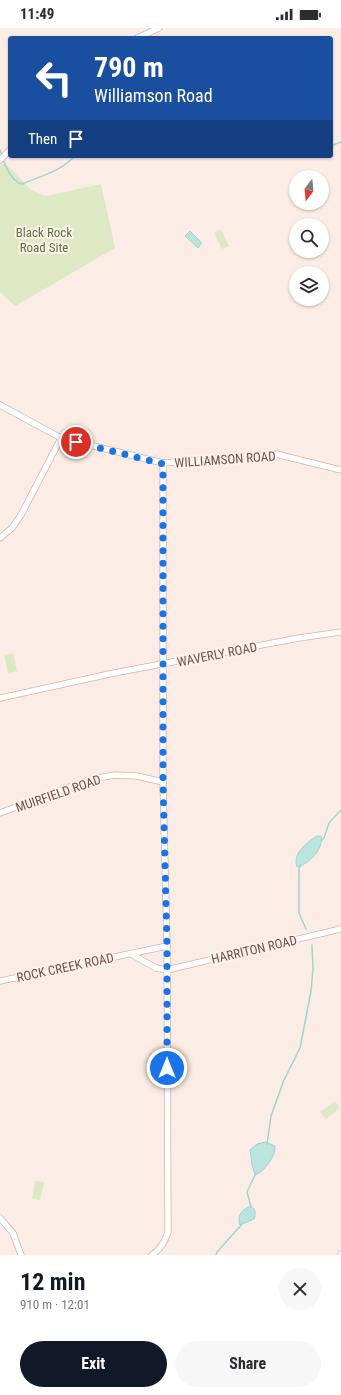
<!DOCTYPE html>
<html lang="en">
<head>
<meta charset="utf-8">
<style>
  :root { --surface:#fff; --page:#f7f7f7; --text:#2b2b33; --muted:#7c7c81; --accent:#111827 }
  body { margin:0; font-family:"Roboto Condensed",sans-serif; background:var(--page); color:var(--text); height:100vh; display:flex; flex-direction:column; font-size:15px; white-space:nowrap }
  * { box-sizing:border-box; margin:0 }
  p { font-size:13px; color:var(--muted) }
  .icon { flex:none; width:22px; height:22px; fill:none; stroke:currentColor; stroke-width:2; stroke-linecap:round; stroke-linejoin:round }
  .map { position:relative; height:1227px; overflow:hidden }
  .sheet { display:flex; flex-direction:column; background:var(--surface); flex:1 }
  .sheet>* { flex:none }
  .hud { position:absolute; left:8px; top:8px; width:325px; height:122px; border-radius:4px; box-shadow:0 1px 3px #0004; background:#1a4fa0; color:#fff; overflow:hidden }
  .needle { width:26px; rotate:196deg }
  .controls { position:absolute; left:289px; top:142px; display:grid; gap:8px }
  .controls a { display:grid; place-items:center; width:40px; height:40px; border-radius:50%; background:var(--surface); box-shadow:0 1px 3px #0004; font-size:20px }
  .pin { position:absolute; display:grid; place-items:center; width:34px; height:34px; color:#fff; margin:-17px; border:2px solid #fff; border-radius:50%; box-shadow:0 1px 4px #0007 }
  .me { position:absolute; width:44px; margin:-22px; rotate:0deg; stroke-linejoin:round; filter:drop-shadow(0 0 3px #0008) }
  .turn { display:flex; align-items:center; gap:14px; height:84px; padding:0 20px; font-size:18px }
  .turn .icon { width:52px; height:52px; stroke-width:2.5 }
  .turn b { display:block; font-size:28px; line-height:34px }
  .then { display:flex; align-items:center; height:38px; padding:0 20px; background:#0003; gap:8px; font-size:15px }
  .round { display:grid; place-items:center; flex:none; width:42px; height:42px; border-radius:21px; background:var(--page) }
  .headline { display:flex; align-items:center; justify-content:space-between; height:68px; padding:0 20px }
  h1 { font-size:24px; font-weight:700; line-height:30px; color:var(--accent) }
  .button { display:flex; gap:8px; margin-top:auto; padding:8px 20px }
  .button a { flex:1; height:46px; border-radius:24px; background:var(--accent); color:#fff; font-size:16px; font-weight:700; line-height:46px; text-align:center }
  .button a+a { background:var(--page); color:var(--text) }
  .status { display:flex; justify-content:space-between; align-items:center; height:28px; padding:0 20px; background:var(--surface); direction:ltr }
  .status svg { height:11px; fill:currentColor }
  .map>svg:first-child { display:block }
  .green { fill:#dde8c5 }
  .water { fill:#bbe4de; stroke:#a2d5cf }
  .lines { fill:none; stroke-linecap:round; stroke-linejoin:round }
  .stream { stroke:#a2d5cf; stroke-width:1.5 }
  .minor-casing { stroke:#ceb4af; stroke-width:7 }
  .minor { stroke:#fff; stroke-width:5.5 }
  .route { stroke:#1a73e8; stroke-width:7; stroke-dasharray:0 12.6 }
  .labels { text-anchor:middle; stroke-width:4; stroke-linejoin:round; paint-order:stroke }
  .park-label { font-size:13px; fill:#5e7341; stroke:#fef2ec }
  .street-label { font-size:13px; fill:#734f4c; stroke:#fef2ec }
</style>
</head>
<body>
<div class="status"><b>11:49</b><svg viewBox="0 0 49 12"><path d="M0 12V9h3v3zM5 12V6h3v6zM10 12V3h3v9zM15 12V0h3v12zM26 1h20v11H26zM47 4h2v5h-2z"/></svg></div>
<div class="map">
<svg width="341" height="1227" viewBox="0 0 341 1227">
  <rect width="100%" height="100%" fill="#fbede6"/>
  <!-- green -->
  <g class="green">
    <path d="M4,134L31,162L46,168L101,156L115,220L15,278L0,264V138Z"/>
    <path d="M221,201L229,218L222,221L214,205Z"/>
    <path d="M13,625L17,643L8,645L4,627Z"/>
    <path d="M335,1073L340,1080L326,1091L320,1084Z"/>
    <path d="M35,1153L44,1154L40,1172L32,1171Z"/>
  </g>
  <!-- water -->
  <g class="water">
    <path d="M190,203L202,215L198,220L185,208Z"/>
    <path d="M317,808H321C324,821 309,836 297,839C292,826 307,814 317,808Z"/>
    <path d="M266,1114L275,1118C276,1128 264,1144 255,1147L252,1137L250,1122L257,1116Z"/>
    <path d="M251,1178C256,1182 256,1185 254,1191L240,1197C237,1186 242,1182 251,1178Z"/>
  </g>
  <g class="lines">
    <!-- stream -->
    <g class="stream">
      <path d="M331,118L341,114"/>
      <path d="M0,122L2,127"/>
      <path d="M247,128L257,129L272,128"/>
      <path d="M3,131C6,140 11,153 22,156C41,148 61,143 75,128"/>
      <path d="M321,813L324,810L329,795L341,782"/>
      <path d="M301,837L299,840V885L306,901"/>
      <path d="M267,1116L271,1088L284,1052L300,1020L311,963L313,941L312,917"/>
      <path d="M251,1179L247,1164L256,1145"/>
      <path d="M216,1227L217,1224L243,1195"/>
    </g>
    <!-- minor casing -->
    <g class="minor-casing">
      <g id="minor">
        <path d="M137,10L159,0"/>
        <path d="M0,132L10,122"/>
        <path d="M0,377L61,410L163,435L276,426L341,442"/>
        <path d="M0,510L12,500L21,487L61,410"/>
        <path d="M0,670L114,645L299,610L341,604"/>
        <path d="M0,785L91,751L115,747L137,748L163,754"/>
        <path d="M131,926L156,940L167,942L341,901"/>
        <path d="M0,953L167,918"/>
        <path d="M0,1190L13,1205L21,1227"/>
        <path d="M152,1227C161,1221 165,1214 168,1204L167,918L163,754V435"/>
        <path d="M341,1227V1226"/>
      </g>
    </g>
    <!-- minor -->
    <use href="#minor" class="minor"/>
  </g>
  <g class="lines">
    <!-- route -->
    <path class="route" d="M76,414L163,436V754L167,918V1040"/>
  </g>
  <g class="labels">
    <!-- park labels -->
    <g class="park-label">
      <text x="44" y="209">Black Rock<tspan x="44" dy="15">Road Site</tspan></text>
    </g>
    <!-- street labels -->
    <g class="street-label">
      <text transform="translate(225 431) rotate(-4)" y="5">WILLIAMSON ROAD</text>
      <text transform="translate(217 626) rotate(-11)" y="5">WAVERLY ROAD</text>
      <text transform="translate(58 765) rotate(-19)" y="5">MUIRFIELD ROAD</text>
      <text transform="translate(254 921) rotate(-13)" y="5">HARRITON ROAD</text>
      <text transform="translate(65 939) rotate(-12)" y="5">ROCK CREEK ROAD</text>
    </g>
  </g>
</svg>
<div class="controls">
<a><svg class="needle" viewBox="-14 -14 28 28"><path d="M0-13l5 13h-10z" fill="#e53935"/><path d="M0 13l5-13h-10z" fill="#7c7c81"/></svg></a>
<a><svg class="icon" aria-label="search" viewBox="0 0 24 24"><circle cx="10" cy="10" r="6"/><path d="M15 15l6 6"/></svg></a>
<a><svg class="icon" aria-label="layers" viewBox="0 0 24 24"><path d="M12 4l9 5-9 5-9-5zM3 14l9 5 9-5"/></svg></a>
</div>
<div class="pin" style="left:76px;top:414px;background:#d93025"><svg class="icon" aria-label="arrive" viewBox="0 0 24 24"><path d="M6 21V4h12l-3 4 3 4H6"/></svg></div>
<svg class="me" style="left:167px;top:1040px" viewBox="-20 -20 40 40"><circle r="17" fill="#1a73e8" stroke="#fff" stroke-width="3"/><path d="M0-11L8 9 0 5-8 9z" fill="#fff"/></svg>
<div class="hud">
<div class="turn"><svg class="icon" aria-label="left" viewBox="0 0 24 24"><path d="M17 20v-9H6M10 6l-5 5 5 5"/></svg><div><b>790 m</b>Williamson Road</div></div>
<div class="then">Then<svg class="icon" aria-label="arrive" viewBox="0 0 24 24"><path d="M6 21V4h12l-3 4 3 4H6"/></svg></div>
</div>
</div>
<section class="sheet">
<div class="headline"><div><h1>12 min</h1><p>910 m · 12:01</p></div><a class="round"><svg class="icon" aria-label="close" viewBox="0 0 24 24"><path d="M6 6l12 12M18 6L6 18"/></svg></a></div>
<div class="button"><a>Exit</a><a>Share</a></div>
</section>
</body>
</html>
